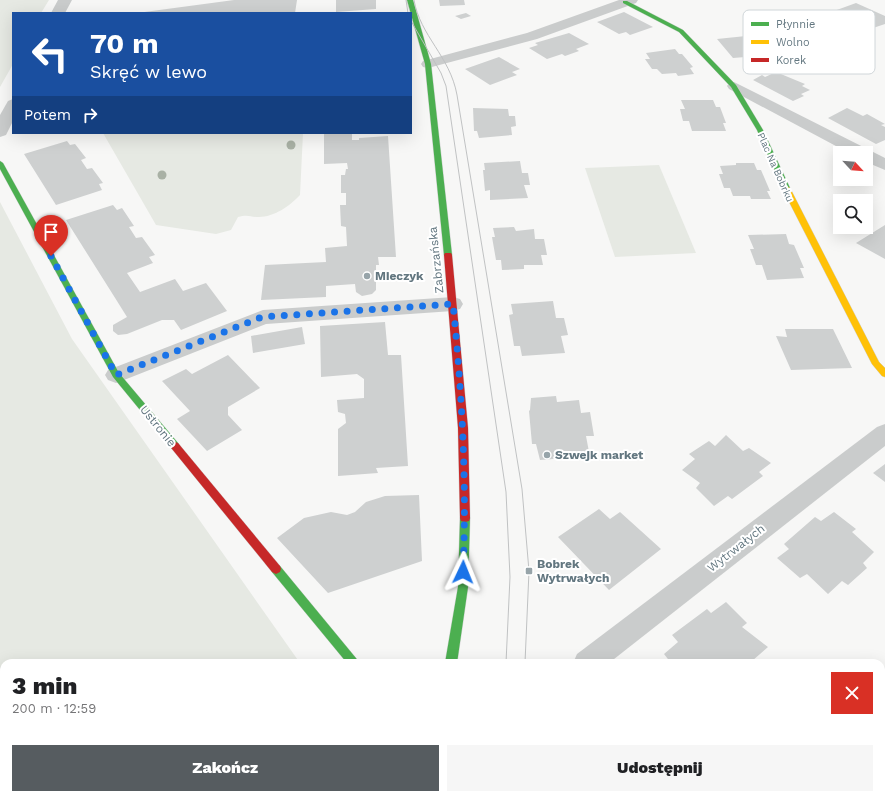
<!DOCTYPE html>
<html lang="pl">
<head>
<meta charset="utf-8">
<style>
  :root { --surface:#fff; --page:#f6f6f6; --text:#202124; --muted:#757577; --accent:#565c60 }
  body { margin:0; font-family:"Work Sans",sans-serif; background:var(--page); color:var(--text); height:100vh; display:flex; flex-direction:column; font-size:15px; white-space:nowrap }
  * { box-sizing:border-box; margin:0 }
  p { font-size:13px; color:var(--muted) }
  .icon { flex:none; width:22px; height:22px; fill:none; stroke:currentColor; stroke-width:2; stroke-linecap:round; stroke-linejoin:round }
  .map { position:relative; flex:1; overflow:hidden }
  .panel { position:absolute; left:0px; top:659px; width:885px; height:140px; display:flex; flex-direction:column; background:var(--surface); border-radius:12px 12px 0 0; box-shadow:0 4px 16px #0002 }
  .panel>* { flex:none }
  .top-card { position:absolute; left:12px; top:12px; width:400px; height:122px; border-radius:0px; box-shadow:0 4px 16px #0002; background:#1a4fa0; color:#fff; overflow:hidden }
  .needle { width:26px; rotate:116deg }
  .fabs { position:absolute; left:833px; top:146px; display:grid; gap:8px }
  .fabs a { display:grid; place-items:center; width:40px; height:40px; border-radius:0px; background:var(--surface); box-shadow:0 4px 16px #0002; font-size:20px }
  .pin { position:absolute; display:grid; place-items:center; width:34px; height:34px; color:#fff; margin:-41px -17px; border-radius:50% 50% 50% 0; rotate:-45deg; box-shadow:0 0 4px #0007 }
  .pin .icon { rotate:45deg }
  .me { position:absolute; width:44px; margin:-22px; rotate:2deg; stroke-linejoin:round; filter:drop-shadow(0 0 3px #0008) }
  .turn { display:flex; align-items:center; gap:14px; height:84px; padding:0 12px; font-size:18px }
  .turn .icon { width:52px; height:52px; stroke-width:2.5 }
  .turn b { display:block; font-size:28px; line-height:34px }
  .then { display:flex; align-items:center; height:38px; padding:0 12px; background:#0003; gap:8px; font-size:15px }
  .round { display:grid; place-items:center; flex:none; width:42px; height:42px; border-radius:0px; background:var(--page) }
  .overview { display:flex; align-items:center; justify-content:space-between; height:68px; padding:0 12px }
  h1 { font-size:24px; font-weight:800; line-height:30px }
  .button { display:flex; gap:8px; margin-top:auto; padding:8px 12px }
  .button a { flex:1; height:46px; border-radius:0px; background:var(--accent); color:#fff; font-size:16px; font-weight:800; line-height:46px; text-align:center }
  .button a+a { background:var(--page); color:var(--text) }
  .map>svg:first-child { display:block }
  .green { fill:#e6e9e3 }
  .building { fill:#ced0d0 }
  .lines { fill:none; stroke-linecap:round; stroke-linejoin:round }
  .fast-casing { stroke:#d3d4d4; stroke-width:1 }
  .slow-casing { stroke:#d3d4d4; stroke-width:1 }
  .jam-casing { stroke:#d3d4d4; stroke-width:1 }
  .path { stroke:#c8c9ca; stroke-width:3; stroke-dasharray:2.5 2.5; stroke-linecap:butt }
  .street { fill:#cacccc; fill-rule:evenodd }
  .fast { fill:#4caf50; fill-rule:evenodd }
  .slow { fill:#ffc107; fill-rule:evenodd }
  .jam { fill:#c62828; fill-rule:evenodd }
  .tram { stroke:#c0c2c3; stroke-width:1 }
  .tree { fill:#a9b1a5 }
  .route { stroke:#1a73e8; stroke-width:7; stroke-dasharray:0 12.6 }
  .poi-dot { fill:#97a4a9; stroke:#fff; stroke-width:1.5 }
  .labels { text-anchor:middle; stroke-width:4; stroke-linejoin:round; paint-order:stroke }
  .far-street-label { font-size:10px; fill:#637780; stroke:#fff }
  .street-label { font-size:12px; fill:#637780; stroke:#fff }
  .poi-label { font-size:12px; font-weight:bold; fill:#637780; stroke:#fff; text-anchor:start }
  .key { fill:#fff; stroke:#d0d6d9; stroke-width:1 }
  .key-label { font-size:11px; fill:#637780 }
</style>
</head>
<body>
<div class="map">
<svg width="885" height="799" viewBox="0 0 885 799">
  <rect width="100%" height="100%" fill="#f7f7f6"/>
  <!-- green -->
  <g class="green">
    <path d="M0,0H49L41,13H13V64L0,87Z"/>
    <path d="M103,133H303L300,195C290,206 274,217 259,217C250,217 248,214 238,217L231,230L216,234L156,225Z"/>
    <path d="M659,165L696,253L615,257L585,168Z"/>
    <path d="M0,202L72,339L300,663H4V795H363L364,799H0Z"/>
  </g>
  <!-- building -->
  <g class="building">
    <path d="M234,0H297L295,13H137Z"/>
    <path d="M336,0H376V9L336,12Z"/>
    <path d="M439,0H464L465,5L440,6Z"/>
    <path d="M856,3L885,16V24L873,28L842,17L844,16L834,11Z"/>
    <path d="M624,12L653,27L630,35L626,32L619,34L597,22Z"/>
    <path d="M466,13L471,16L461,19L455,16Z"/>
    <path d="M569,33L589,44L576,49L579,51L565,56L562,54L547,59L529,48L538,45L535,43Z"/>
    <path d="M746,36L751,40L757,39L770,55L733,58L717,39Z"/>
    <path d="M675,49L679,54H682L693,67L690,68L694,74L678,76L676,73L662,74L657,69H652L645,59H650L646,53Z"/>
    <path d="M499,57L520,69L512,72L517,75L490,85L465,69Z"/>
    <path d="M776,72L805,84L802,86L810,90L801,94L804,96L793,101L753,80L762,75L765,77Z"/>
    <path d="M681,100H713L716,107H720L726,123H723L726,131H692L689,121H683L680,109H685Z"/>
    <path d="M473,108L508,109L509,116H515L516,126L511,127L512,135L479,138L477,131H474Z"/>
    <path d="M847,108L863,116L867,114L885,124L881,125L885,127V140L876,144L828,118Z"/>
    <path d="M324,133H352V140H359V138L388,136L396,257H378L379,265H376V290L372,294L362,296L356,292L355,284L326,286V297L261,300L265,265L326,262L325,248L347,246L346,227L341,226L340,205H346V193H341V175H345L346,169H348L347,163L324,164Z"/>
    <path d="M67,141L70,145L75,144L86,158L81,160L87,169L92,168L103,183L99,184L102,190L56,205L24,154Z"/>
    <path d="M520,161L522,173H528L530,185H524L528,198L490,200V190L485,191L483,170H485L484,163Z"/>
    <path d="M736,163H754L757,170H761L770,191H767L771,199H751L750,196H733L730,188H724L719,174H723L720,166L736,165Z"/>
    <path d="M113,205L117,210L122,208L134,226L129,227L136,238L142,237L155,255L149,257L153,263L127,273L140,292L175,279L183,291L206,283L227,311L181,330L174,320H162L127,334L118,335L113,331V325L127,317L117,301L136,293L117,301L66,220Z"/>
    <path d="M885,225V259L856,243Z"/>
    <path d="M514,227L516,231L534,229L535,239H544L547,255H541L543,265H524V269L502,270L501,260H496L492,237H495L493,228Z"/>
    <path d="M786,234L789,244L794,245L804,268H800L804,278L767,280L762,265H756L750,249H754L748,235Z"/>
    <path d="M553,301L556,318H564L568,335L561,336L565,353L522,356L520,346H514L509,315L513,314L511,304Z"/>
    <path d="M385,322L388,355H401L408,466L376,468L378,473L338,476V429L346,423L345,414L338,412L337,400L364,398V379L357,374L321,377L320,326Z"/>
    <path d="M302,327L305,344L253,353L251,336Z"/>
    <path d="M785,329H833L852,368L791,370L776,336L787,337Z"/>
    <path d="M228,355L260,388L228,407V415L242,430L207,451L177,419L190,411L162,381L186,369L192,374Z"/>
    <path d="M556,396L557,402L579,400L581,413L590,412L594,436H586L589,452L566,454V458L540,460L536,444H532L529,411L530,410L531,398Z"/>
    <path d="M726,435L743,451L749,448L771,463L759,472L763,476L732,499L728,496L714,506L696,488L700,483L682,470L695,459L689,454L709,441L715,446Z"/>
    <path d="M885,464V482L873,473Z"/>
    <path d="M419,495L422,561L328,593L277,538L304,518L331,512L347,515L355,512L366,502L385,496Z"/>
    <path d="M599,509L610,519L620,512L661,549L609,590L558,537Z"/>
    <path d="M834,512L856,529L852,532L874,552L863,563L867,568L848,585L842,581L828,594L807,574L800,578L777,558L789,549L784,544L815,517L821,521Z"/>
    <path d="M726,602L747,623L742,627L768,647L752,661L754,663H671L664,654L678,642L672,635L707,609L711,613Z"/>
    <path d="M568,795H622L618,799H572Z"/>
  </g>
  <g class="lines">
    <!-- fast casing -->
    <g class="fast-casing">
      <g id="fast">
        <path d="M407,0H413L431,64L452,255L448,257L444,255L425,64Z"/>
        <path d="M623,1H627L683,30L736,85L763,130L790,188L788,189H784L782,188L757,130L731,87L679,32L623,3Z"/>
        <path d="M0,161L3,163L119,373L178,443L180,446L178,449H172L113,377L0,169Z"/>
        <path d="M465,514L469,515L470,518L468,587L457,663H445L458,587L460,518L461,515Z"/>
        <path d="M276,564L280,566L360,663H347L272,572L271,569L272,566Z"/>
      </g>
    </g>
    <!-- slow casing -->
    <g class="slow-casing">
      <g id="slow">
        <path d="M786,186L790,188L879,362L885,368V377L882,376L872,364L782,188Z"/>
        <path d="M421,795H433L432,799H420Z"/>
      </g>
    </g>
    <!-- jam casing -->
    <g class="jam-casing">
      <g id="jam">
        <path d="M445,253H451L452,255L468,428L470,518L469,521L465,522L461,521L460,518L458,428L444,255Z"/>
        <path d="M175,442L178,443L280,566L281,569L280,572L276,574L272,572L172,449L170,446L172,443Z"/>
      </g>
    </g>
    <!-- path -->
    <path class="path" d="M373,799L374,795"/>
    <!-- street -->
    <g class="street">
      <path d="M58,0H72L65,13H51Z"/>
      <path d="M619,0H638L636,3L537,39L428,68L423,67L421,64L423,61L527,33Z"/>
      <path d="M734,82L885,158V170L866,162V153H849L729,89L727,86L729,83Z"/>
      <path d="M13,99V121L6,135L0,137V115L8,101Z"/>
      <path d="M453,297L460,299L463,304L460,309L453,311L266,324L124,380L116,383L108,380L105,375L108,370L263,310Z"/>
      <path d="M885,424V446L609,663H573L577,654L877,427Z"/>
      <path d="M427,795H458L459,799H428Z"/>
    </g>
    <!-- fast -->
    <use href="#fast" class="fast"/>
    <!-- slow -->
    <use href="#slow" class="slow"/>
    <!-- jam -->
    <use href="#jam" class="jam"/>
    <!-- tram -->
    <g class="tram">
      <path d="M406,0L408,13"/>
      <path d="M414,0C420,36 450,56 457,95L522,489L529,571L525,663"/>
      <path d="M411,21L441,73L446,86L506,492L510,577L506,663"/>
      <path d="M486,795V799"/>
      <path d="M507,799L508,795"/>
    </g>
  </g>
  <!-- trees -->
  <g class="tree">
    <circle cx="291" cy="145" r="4.5"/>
    <circle cx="162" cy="175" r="4.5"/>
  </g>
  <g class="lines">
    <!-- route -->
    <path class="route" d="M51,256L116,375L262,317L453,304C462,393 467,482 463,572"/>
  </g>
  <!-- markers -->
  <g class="poi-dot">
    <circle cx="367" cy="276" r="4"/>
    <circle cx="547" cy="455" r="4"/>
    <rect x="525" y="567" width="8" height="8" rx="2"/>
  </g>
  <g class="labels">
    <!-- far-street labels -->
    <g class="far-street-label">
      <text transform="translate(776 167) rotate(66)" y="4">Plac Na Bobrku</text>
    </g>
    <!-- street labels -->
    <g class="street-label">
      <text transform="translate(436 260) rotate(-96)" y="4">Zabrzańska</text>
      <text transform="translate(158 426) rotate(51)" y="4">Ustronie</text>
      <text transform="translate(736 548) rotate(-38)" y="4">Wytrwałych</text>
    </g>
    <!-- poi labels -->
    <g class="poi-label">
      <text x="375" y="280">Mieczyk</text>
      <text x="555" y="459">Szwejk market</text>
      <text x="537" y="568">Bobrek<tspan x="537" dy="14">Wytrwałych</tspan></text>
    </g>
  </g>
  <!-- legend -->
  <rect x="743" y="10" width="132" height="64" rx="6" class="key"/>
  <rect x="751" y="22" width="18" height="4" fill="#4caf50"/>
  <rect x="751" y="40" width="18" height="4" fill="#ffc107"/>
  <rect x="751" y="58" width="18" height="4" fill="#c62828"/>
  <g class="key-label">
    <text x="776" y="28">Płynnie</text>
    <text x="776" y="46">Wolno</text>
    <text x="776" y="64">Korek</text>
  </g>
</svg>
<div class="fabs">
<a><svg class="needle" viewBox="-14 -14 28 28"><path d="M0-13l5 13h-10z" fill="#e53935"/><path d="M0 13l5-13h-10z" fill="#757577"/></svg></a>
<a><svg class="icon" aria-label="search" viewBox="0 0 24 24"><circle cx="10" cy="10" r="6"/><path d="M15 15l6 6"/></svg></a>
</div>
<div class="pin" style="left:51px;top:256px;background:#d93025"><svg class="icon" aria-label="arrive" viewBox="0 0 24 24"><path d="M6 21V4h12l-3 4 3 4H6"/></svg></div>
<svg class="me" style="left:463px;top:572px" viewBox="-20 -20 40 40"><path d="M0-17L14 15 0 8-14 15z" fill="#1a73e8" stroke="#fff" stroke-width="4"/></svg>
<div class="top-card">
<div class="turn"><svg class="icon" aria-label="left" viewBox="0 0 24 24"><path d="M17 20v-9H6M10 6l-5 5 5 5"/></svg><div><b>70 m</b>Skręć w lewo</div></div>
<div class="then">Potem<svg class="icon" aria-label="right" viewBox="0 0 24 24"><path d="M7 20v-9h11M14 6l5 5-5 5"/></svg></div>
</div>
<section class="panel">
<div class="overview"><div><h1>3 min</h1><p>200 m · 12:59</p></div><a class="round" style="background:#d93025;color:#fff"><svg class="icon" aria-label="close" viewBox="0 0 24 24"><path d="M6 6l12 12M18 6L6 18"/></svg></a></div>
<div class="button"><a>Zakończ</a><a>Udostępnij</a></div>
</section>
</div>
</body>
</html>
